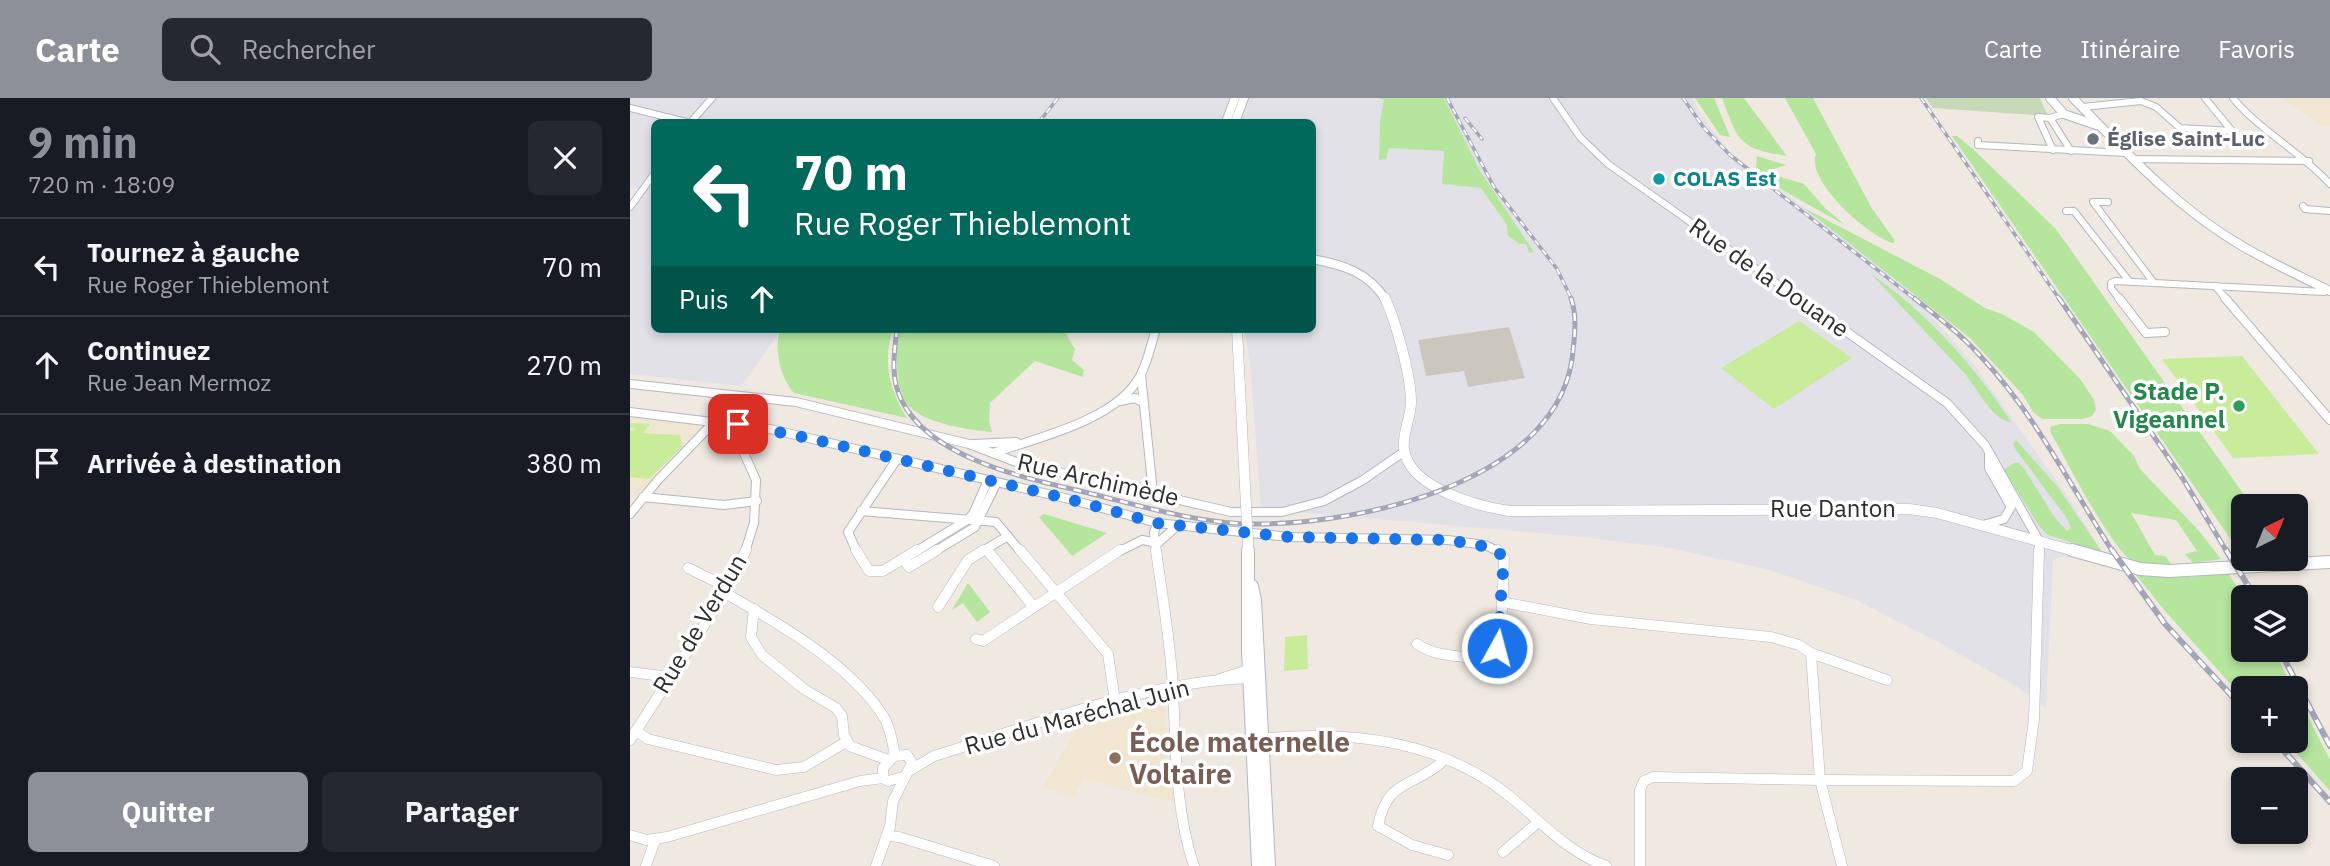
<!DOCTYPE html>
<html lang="fr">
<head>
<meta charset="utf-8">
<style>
  :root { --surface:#171b24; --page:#242831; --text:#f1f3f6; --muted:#9ea1a6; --line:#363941; --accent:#8c9099 }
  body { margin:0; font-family:"IBM Plex Sans",sans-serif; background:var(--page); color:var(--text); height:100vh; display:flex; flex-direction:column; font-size:26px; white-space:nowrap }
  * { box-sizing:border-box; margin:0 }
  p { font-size:23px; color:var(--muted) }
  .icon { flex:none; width:38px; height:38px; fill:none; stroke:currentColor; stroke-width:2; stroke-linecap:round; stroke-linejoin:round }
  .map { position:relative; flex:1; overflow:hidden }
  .sheet { display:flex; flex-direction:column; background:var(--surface); width:630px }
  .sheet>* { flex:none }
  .banner { position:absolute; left:21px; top:21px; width:665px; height:214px; border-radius:10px; box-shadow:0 4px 10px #0003; background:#00695c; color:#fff; overflow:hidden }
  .needle { width:46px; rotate:43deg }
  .buttons { position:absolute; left:1601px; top:396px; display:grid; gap:14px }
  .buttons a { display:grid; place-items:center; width:77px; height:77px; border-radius:10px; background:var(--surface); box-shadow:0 4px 10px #0003; font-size:35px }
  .pin { position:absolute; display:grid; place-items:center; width:60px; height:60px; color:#fff; margin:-30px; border-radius:14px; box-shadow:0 4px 10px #0006 }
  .me { position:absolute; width:77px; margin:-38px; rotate:7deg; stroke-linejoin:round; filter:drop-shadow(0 0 5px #0008) }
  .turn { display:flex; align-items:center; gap:24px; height:147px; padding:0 28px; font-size:32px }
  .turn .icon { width:91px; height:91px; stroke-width:2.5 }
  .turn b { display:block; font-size:49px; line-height:60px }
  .then { display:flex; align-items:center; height:66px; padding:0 28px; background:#0003; gap:14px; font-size:26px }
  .round { display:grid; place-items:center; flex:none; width:74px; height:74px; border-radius:10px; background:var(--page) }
  .summary { display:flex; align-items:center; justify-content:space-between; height:119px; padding:0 28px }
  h1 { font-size:42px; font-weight:700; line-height:52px; color:var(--accent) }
  .button { display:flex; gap:14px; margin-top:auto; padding:14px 28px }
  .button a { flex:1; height:80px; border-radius:10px; background:var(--accent); color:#fff; font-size:28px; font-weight:700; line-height:80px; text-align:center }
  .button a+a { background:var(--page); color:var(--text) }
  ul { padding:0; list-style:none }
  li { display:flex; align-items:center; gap:21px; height:98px; padding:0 28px; border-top:2px solid var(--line) }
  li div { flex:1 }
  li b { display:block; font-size:26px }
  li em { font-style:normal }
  header { display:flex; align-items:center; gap:42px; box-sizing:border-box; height:98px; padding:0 35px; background:var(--accent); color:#fff }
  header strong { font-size:33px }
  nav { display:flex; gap:38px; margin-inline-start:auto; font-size:24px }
  .search { width:490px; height:63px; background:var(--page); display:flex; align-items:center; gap:18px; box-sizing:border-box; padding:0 24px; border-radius:10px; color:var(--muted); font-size:26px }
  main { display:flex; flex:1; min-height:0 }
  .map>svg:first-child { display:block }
  .industrial { fill:#e3e1e8 }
  .education { fill:#f0e6d1 }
  .green { fill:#b6e59e }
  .cemetery { fill:#c8d9b8 }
  .pitch { fill:#c9ec9a }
  .building { fill:#cbc7bf }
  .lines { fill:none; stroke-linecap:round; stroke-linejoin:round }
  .street-far2-casing { stroke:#b4b7c1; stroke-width:8 }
  .street-far1-casing { stroke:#b4b7c1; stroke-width:10 }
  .street-casing { stroke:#b4b7c1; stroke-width:11 }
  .secondary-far2-casing { stroke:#b4b7c1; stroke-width:10 }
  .secondary-far1-casing { stroke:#b4b7c1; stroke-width:11 }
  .secondary-casing { stroke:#b4b7c1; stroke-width:14 }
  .street-far2 { stroke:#fff; stroke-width:6 }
  .street-far1 { stroke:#fff; stroke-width:8 }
  .street { stroke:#fff; stroke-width:10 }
  .secondary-far2 { stroke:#fff; stroke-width:8 }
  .secondary-far1 { stroke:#fff; stroke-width:10 }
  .secondary { stroke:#fff; stroke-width:12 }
  .rail-far2-casing { stroke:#a3a6b8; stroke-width:3.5 }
  .rail-far1-casing { stroke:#a3a6b8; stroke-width:5 }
  .rail-casing { stroke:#a3a6b8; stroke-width:6 }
  .rail-far2 { stroke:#fff; stroke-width:2; stroke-dasharray:6; stroke-linecap:butt }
  .rail-far1 { stroke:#fff; stroke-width:2.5; stroke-dasharray:8; stroke-linecap:butt }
  .rail { stroke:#fff; stroke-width:3.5; stroke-dasharray:10; stroke-linecap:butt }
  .secondary-bridge-casing { stroke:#b4b7c1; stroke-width:11; stroke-linecap:butt }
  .secondary-bridge { stroke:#fff; stroke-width:10 }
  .route { stroke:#1a73e8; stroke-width:12; stroke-dasharray:0 21.6 }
  .worship-dot { fill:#6b7280; stroke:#fff; stroke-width:2.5 }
  .culture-dot { fill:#0f9aa8; stroke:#fff; stroke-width:2.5 }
  .leisure-dot { fill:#2e9e5b; stroke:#fff; stroke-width:2.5 }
  .education-dot { fill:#8d6e63; stroke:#fff; stroke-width:2.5 }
  .labels { text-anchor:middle; stroke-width:7; stroke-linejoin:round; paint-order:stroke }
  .far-worship-label { font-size:21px; font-weight:bold; fill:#5b616d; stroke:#fff; text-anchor:start }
  .far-culture-label { font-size:21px; font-weight:bold; fill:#0d838f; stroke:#fff; text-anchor:start }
  .street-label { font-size:24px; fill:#2e2e2e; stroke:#fff }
  .leisure-label { font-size:24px; font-weight:bold; fill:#27864d; stroke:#fff; text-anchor:end }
  .near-education-label { font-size:28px; font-weight:bold; fill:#785e54; stroke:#fff; text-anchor:start }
</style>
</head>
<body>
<header>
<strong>Carte</strong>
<div class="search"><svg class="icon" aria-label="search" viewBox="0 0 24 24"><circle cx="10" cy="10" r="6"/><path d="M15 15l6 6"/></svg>Rechercher</div>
<nav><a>Carte</a><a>Itinéraire</a><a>Favoris</a></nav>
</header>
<main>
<section class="sheet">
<div class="summary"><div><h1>9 min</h1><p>720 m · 18:09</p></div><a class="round"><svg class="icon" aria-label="close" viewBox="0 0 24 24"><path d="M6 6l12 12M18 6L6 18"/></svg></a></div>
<ul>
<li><svg class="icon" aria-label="left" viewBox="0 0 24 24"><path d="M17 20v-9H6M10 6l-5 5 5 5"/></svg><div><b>Tournez à gauche</b><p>Rue Roger Thieblemont</p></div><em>70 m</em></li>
<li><svg class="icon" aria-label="ahead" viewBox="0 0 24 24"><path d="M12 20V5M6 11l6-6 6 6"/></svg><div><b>Continuez</b><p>Rue Jean Mermoz</p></div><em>270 m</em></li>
<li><svg class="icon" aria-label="arrive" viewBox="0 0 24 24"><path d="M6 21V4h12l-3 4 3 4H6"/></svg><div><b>Arrivée à destination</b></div><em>380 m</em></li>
</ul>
<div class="button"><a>Quitter</a><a>Partager</a></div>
</section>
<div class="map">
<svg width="1700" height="768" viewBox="0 0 1700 768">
  <rect width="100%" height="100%" fill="#efe9e1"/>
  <!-- industrial -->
  <path class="industrial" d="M0,0H1063L1070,15L1098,53L1263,175L1345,268L1440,402L1481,469L1433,458L1423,462L1416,611L1388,589L1308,544L1224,501L1140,472L1040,450L954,439L631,411L621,277L615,231H682V24H24V231H152L111,288L0,276V109L12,92L0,90Z"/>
  <!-- education -->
  <g class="education">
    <path d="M1653,0H1700V28L1690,27Z"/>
    <path d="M0,319L70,327L72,331L19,389L9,392L0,402Z"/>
    <path d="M535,607L544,705L454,680L443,699L413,689L450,625L503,609Z"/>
  </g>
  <!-- green -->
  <g class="green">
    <path d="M749,0H814L850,73L904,154L899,155L896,146H890L878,138L877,127L851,90L812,86L814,53L759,50L756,61L749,62L750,23L754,2Z"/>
    <path d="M1065,0H1084L1100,39L1090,37Z"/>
    <path d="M1092,0H1114L1157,58C1108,50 1109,44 1092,0Z"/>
    <path d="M1155,0H1183L1241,109L1265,143L1263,145C1239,139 1175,82 1186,56Z"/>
    <path d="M1322,38H1327L1344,52L1426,131L1622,408H1614L1613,459Z"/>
    <path d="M1127,58L1156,67L1138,73L1144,77L1174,86L1195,110L1215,127L1154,93L1126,71Z"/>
    <path d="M1174,110L1310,181L1355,210L1372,216L1404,234L1450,281L1464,302L1466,312L1462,318L1452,321H1412L1403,314L1393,297L1340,240Z"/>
    <path d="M1241,176C1298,216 1343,266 1382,325L1371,321L1360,311L1336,277Z"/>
    <path d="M150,231H263C252,263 260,293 277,320L164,295C150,279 144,252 150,231Z"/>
    <path d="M271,231H433L445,251L442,262L454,272L453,279L405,263L360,305L359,323L362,334C340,332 296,326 280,309C271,300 267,281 267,268C267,256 266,243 271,231Z"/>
    <path d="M1430,326H1458L1480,333L1504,358L1510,371L1569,433L1591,461L1563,465L1555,456L1567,453L1546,422L1501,415L1525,457L1535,458L1541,466C1530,467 1514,470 1504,464C1482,453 1435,360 1421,335L1420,329Z"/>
    <path d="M1386,342L1427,388L1472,454L1418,437L1409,428L1374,372L1384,365H1389L1395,372L1425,420L1437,433L1441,430L1436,419L1386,352L1383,346Z"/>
    <path d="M414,416L477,435L442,458L409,419Z"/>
    <path d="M1598,475L1613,499L1614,551H1643L1663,590H1614L1613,600L1536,514L1505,476L1561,479Z"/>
    <path d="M338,485L360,514L347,524L333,505L322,512Z"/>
    <path d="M1666,595L1700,662V693L1655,642H1666Z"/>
  </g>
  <!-- cemetery -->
  <path class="cemetery" d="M1296,0H1410L1418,18L1303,10Z"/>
  <!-- pitch -->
  <g class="pitch">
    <path d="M1169,223L1222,260L1144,311L1091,270Z"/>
    <path d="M1612,258L1689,356L1603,360L1532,261Z"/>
    <path d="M0,325L20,326L13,335L50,337L52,349L19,381L0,379V333L7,331L0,330Z"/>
    <path d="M677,537L678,571L654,573L655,539Z"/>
  </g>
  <!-- building -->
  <path class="building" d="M879,229L895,280L838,289L834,273L796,278L788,242Z"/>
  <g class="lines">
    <!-- street-far2 casing -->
    <g class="street-far2-casing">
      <g id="street-far2">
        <path d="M923,0L950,39L978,66L1171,202"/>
        <path d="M1603,0C1631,34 1670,53 1700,86"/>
        <path d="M1453,9L1511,3L1526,9L1550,30L1602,33L1575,0"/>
        <path d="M0,10L56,24"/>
        <path d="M1420,20L1441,53"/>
        <path d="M61,24L82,0"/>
        <path d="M1348,43V47L1496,55"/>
        <path d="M1423,52L1408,19L1420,20L1434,16"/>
        <path d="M1502,61L1679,63"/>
        <path d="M1478,104H1463L1524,185"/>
        <path d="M1673,108L1675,111L1700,113"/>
        <path d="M0,109L24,76"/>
        <path d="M1436,113H1444L1499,183"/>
        <path d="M1585,188L1597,202"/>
        <path d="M1490,202L1481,190V185L1485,183L1694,194L1699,192"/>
      </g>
    </g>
    <!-- street-far1 casing -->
    <g class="street-far1-casing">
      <g id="street-far1">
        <path d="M1169,200L1317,305L1355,347L1409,443V454"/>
        <path d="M1489,200L1516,235L1535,234"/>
        <path d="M1595,200L1700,322"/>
        <path d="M511,277L523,395"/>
        <path d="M0,286L166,304L339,346L386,364L601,414H652L694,403L733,382L775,353"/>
        <path d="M490,303L505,300L514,305"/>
        <path d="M0,314L140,331L435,400L527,425L660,439L818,442L855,447L870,454"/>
        <path d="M108,326L105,335L126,382L124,425L115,454"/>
        <path d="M343,346L386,344"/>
        <path d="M363,355C407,340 487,322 510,278C518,264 521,246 526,231"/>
        <path d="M13,399L94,407L127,403"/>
        <path d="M231,413L366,424L391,454"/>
        <path d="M0,416L28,382L85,323"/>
        <path d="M1353,427L1374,421L1381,409L1359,370V356"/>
        <path d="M528,445L547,428"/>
        <path d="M227,454L218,434L267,361"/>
        <path d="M285,454L337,422L343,416L358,382"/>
        <path d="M304,454L345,429L367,384"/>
        <path d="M351,454L356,451"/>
        <path d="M358,454L356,451L378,438"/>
        <path d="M488,454L512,442L528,445"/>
        <path d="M526,454L524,435L527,425"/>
      </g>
    </g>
    <!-- street casing -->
    <g class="street-casing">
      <g id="street">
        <path d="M226,452L239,473H253L287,452"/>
        <path d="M357,452L403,508"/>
        <path d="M390,452L478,556L485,603"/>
        <path d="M526,452C532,498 541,545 543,592C546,650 545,712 564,768"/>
        <path d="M273,461L279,469L307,452"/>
        <path d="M58,470L97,489"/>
        <path d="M95,495C148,525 217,564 252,616C260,628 262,643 265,657"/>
        <path d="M872,504L961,521L1141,539L1169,547L1181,555L1190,682L1023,679L1014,683L1010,692V768"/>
        <path d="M308,509L338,462L354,452"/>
        <path d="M124,511L121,539L132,557L174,591L206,610L212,618L214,637L220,648L258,662"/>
        <path d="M346,541L353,543L490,452"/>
        <path d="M787,546C802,556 816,557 834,559C843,560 854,563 861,558C874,549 873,478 874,460L868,452"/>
        <path d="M1181,555L1257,582"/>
        <path d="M0,574L40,579"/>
        <path d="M590,581L624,570"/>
        <path d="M6,633L18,641L146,672L174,669L216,644"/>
        <path d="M629,641C716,632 807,640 878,697C911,723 935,753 976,768"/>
        <path d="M0,642L95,495L116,452"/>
        <path d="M814,662C784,691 758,678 748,728L782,747L818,757"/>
        <path d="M279,673L304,658C405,627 516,583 622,580"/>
        <path d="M0,737L16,742L37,739L230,683L253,680"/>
        <path d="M257,738L269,739L364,768"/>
        <path d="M873,754L906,726"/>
        <path d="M16,768L25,742"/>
        <path d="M246,768L260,728L263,703L282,665L277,657L264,658L253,670V680L258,683L273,679"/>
        <path d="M1212,768L1190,682L1384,683L1397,673L1404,621L1409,452"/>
      </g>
    </g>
    <!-- secondary-far2 casing -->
    <g class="secondary-far2-casing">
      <g id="secondary-far2">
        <path d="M1420,0L1434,16L1466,27"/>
        <path d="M1443,0C1493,51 1543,106 1604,143C1634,162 1668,177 1700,193"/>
        <path d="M596,24L605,0"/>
        <path d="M605,24L614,0"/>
        <path d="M682,161C714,167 738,174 756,202"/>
      </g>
    </g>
    <!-- secondary-far1 casing -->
    <g class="secondary-far1-casing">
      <g id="secondary-far1">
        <path d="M755,200C766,224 781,278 781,304C781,320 772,335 774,351C779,390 847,408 879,413L1279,411L1307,415L1448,454"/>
        <path d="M607,231L616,408"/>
        <path d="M618,441V454"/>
      </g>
    </g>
    <!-- secondary casing -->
    <g class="secondary-casing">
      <g id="secondary">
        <path d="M618,452V552L628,768"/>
        <path d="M1442,452L1510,471L1539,473L1700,464"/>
        <path d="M622,488L625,502L639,768"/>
      </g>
    </g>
    <!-- street-far2 -->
    <use href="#street-far2" class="street-far2"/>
    <!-- street-far1 -->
    <use href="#street-far1" class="street-far1"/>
    <!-- street -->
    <use href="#street" class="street"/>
    <!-- secondary-far2 -->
    <use href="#secondary-far2" class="secondary-far2"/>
    <!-- secondary-far1 -->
    <use href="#secondary-far1" class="secondary-far1"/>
    <!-- secondary -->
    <use href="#secondary" class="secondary"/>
    <!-- rail-far2 casing -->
    <g class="rail-far2-casing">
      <g id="rail-far2">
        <path d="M817,0L864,89L927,171L942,202"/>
        <path d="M1053,0L1074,30L1100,57L1286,202"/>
        <path d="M1291,0L1430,202"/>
        <path d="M835,20L852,41"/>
        <path d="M409,24L428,0"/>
      </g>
    </g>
    <!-- rail-far1 casing -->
    <g class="rail-far1-casing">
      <g id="rail-far1">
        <path d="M1284,200C1308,219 1333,238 1353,261C1406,318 1441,389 1483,454"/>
        <path d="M1429,200L1553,381L1597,454"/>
        <path d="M267,231C264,256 260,280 272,303C300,359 391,379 446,392C505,406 566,426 627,426C733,426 932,383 943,253C945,234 947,218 941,200"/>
      </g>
    </g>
    <!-- rail casing -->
    <g class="rail-casing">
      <g id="rail">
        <path d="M1482,452L1535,526L1614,611"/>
        <path d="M1596,452L1625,499"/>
        <path d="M1649,551L1700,648"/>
        <path d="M1644,642L1700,704"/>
      </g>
    </g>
    <!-- rail-far2 -->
    <use href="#rail-far2" class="rail-far2"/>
    <!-- rail-far1 -->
    <use href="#rail-far1" class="rail-far1"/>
    <!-- rail -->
    <use href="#rail" class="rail"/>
    <!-- secondary-bridge casing -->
    <g class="secondary-bridge-casing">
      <path id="secondary-bridge" d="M616,408L618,441"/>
    </g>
    <!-- secondary-bridge -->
    <use href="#secondary-bridge" class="secondary-bridge"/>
  </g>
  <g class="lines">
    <!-- route -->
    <path class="route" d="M108,326L182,341L435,400L527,425L660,439L818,442L864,450L874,460L867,550"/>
  </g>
  <!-- markers -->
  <circle class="worship-dot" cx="1463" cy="41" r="7"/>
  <circle class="culture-dot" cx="1029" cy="81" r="7"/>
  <circle class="leisure-dot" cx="1609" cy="308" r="7"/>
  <circle class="education-dot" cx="485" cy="660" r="7"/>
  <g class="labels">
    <!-- far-worship labels -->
    <g class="far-worship-label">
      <text x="1477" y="48">Église Saint-Luc</text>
    </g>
    <!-- far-culture labels -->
    <g class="far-culture-label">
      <text x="1043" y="88">COLAS Est</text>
    </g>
    <!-- street labels -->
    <g class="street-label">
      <text transform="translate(1139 180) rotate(35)" y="8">Rue de la Douane</text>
      <text transform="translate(468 382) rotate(13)" y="8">Rue Archimède</text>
      <text x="1203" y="419">Rue Danton</text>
      <text transform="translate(70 526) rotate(-59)" y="8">Rue de Verdun</text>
      <text transform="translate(447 619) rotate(-15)" y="8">Rue du Maréchal Juin</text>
    </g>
    <!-- leisure labels -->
    <g class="leisure-label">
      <text x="1595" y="302">Stade P.<tspan x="1595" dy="28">Vigeannel</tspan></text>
    </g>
    <!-- near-education labels -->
    <g class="near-education-label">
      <text x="499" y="654">École maternelle<tspan x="499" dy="32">Voltaire</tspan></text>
    </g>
  </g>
</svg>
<div class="buttons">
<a><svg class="needle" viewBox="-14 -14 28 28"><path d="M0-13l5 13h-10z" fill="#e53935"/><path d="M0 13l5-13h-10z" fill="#9ea1a6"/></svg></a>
<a><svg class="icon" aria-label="layers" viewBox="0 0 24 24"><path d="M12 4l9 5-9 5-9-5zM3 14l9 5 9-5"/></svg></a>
<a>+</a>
<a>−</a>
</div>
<div class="pin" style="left:108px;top:326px;background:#d93025"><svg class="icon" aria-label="arrive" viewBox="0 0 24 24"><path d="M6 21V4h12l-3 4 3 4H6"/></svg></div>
<svg class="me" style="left:867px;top:550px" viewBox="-20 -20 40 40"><circle r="17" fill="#1a73e8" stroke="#fff" stroke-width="3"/><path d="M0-11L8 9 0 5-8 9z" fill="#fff"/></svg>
<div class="banner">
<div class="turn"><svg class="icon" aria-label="left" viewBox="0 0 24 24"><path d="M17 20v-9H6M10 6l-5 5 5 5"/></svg><div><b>70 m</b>Rue Roger Thieblemont</div></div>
<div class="then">Puis<svg class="icon" aria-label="ahead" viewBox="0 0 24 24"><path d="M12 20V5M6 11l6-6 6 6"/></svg></div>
</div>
</div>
</main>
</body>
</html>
